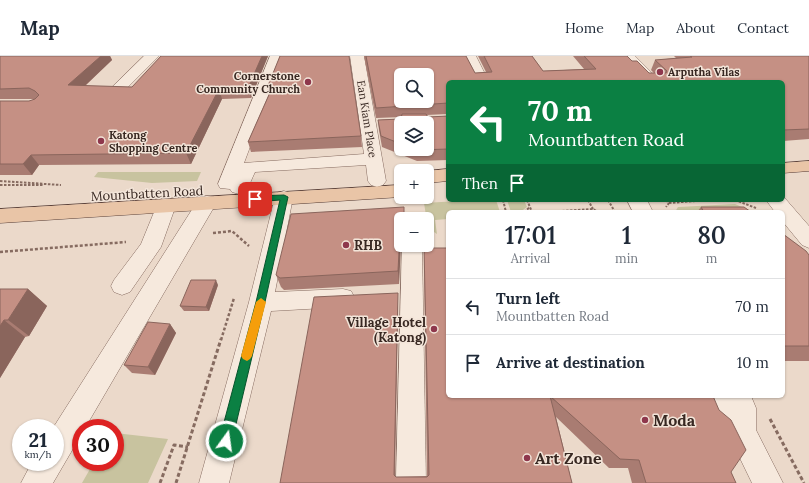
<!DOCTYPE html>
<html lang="en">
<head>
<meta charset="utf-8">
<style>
  :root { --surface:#fff; --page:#f6f6f7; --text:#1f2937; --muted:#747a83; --line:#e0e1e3 }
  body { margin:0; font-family:Lora,serif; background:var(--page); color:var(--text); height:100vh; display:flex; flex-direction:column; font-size:15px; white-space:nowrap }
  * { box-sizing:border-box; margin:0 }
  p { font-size:13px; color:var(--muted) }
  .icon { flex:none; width:22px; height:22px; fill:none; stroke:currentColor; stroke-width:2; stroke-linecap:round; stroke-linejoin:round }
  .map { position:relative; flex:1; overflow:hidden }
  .details { position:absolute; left:446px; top:154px; width:339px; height:188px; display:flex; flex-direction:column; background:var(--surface); border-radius:6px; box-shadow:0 1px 3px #0004 }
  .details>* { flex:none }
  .top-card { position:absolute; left:446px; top:24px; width:339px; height:122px; border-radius:6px; box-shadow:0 1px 3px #0004; background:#0b8043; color:#fff; overflow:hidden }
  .tools { position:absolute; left:394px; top:12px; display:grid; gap:8px }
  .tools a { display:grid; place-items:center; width:40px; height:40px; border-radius:6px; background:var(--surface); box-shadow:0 1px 3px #0004; font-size:20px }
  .speed { position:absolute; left:12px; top:363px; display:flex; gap:8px; font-size:20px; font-weight:700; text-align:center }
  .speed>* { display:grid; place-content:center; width:52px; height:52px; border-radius:50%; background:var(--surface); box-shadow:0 1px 3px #0004; line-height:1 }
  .speed small { font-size:10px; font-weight:400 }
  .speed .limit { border:6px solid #d22; background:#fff; color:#111 }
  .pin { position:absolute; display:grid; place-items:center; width:34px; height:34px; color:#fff; margin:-17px; border-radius:8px; box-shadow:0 2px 6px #0006 }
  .me { position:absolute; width:44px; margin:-22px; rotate:14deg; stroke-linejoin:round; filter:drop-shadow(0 0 3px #0008) }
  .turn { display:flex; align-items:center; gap:14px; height:84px; padding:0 16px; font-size:18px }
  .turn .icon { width:52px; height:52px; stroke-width:2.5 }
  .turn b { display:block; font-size:28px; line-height:34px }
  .then { display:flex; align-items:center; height:38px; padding:0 16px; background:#0003; gap:8px; font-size:15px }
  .eta { display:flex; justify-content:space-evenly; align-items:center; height:68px; text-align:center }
  .eta b { font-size:24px; font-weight:600; line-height:28px }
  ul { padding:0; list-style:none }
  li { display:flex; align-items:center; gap:12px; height:56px; padding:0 16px; border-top:1px solid var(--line) }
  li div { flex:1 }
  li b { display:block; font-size:15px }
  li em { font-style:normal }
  header { display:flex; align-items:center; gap:24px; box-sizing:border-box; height:56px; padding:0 20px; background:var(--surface); border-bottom:1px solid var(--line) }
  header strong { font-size:19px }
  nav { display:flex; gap:22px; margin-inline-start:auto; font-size:14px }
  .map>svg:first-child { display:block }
  .green { fill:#c8c39f }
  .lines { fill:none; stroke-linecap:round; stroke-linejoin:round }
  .minor-casing { stroke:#866b60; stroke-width:1 }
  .major-casing { stroke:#543b34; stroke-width:1 }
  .path-far2 { stroke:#866b60; stroke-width:2; stroke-dasharray:2.5 1.5; stroke-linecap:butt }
  .path-far1 { stroke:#866b60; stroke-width:2.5; stroke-dasharray:3 2; stroke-linecap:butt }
  .path { stroke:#866b60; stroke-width:3; stroke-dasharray:4 2.5; stroke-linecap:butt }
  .minor { fill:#f6e9dd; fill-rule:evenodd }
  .major { fill:#e9c5a7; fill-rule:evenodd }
  .wall { fill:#a97c72; fill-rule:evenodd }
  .shaded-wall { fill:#8a655c }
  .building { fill:#c59084; stroke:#8a655c; fill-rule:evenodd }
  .route { fill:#0b8043; stroke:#07532c }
  .slow { fill:#f59e0b }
  .poi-dot { fill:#8e374c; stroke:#f3e5d9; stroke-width:1.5 }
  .labels { text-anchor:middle; stroke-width:3; stroke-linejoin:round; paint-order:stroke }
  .far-poi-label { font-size:11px; font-weight:bold; fill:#382822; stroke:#f3e5d9; text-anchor:start }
  .far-street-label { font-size:11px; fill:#382822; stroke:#f3e5d9 }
  .street-label { font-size:13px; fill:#382822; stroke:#f3e5d9 }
  .poi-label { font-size:13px; font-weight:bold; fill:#382822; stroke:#f3e5d9; text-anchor:start }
  .near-poi-label { font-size:16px; font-weight:bold; fill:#382822; stroke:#f3e5d9; text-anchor:start }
</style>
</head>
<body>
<header>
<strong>Map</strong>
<nav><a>Home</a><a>Map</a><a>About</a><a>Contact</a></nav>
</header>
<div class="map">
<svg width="809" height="427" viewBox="0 0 809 427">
  <rect width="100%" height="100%" fill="#ebd9ca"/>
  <!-- green -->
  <g class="green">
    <path d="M98,116H201L197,125L152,127L94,121Z"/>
    <path d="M476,144H496L500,156H448V163L435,164L437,178L428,172L424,147Z"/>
    <path d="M507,144H524L527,151L520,156H511Z"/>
    <path d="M735,148L754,156H675L678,151Z"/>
    <path d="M115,377L168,383L148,427H82L94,406H115Z"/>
  </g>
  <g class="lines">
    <!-- minor casing -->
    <g class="minor-casing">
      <g id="minor">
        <path d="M144,0H159L120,39H110L108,36L110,33Z"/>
        <path d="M270,0H284L244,107L364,98L350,0H364L386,125L383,129L377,131L371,129L368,125L366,109L255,116L246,136L239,138L232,136L230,133L220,132L218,128Z"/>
        <path d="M462,0H476L489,26H475Z"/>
        <path d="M621,0H635L661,26H646Z"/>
        <path d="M284,135L291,137L293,141L275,236L343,233L351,235L355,242L351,249L343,251L271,255L229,427H199L249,246L275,141L277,137Z"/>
        <path d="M207,140L214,141L217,146L85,372H81V379L53,427H21L32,406H55V372H53L200,141Z"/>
        <path d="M783,140L809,170V192L802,189L783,166V156H775L766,144H783Z"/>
        <path d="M166,143L173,144L176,149L161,191L130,236L122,239L114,236L111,230L114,224L141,188L159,144Z"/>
        <path d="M627,144H647L653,156H633Z"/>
        <path d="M402,189H422L426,427H396Z"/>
        <path d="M697,340H751L756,352V374L783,427H752L732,386L707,363Z"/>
      </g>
    </g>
    <!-- major casing -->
    <g class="major-casing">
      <g id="major">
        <path d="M809,105V115L783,117V107Z"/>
        <path d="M448,113V125L427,127V115Z"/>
        <path d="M401,129V141L0,167V153Z"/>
      </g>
    </g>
    <!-- path-far2 -->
    <g class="path-far2">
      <path d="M0,125L61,129"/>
      <path d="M0,129H43"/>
      <path d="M503,144L506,156"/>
      <path d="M527,144L532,156"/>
      <path d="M588,144L593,153"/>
      <path d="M608,144L615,156"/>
      <path d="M666,144L669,147L666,151"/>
      <path d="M735,144L756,152"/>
      <path d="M669,147L708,144"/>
      <path d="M524,156L530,151"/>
      <path d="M546,156L593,153L598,156"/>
    </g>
    <!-- path-far1 -->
    <g class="path-far1">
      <path d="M213,177L232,175L249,190"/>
      <path d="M0,196L126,186"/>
      <path d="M221,284L234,242"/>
    </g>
    <!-- path -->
    <g class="path">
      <path d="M770,363L804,427"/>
      <path d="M160,427L174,389L188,391"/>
      <path d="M176,427L221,283"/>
    </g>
    <!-- minor -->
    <use href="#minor" class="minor"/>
    <!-- major -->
    <use href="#major" class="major"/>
  </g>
  <!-- wall -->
  <g class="wall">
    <path d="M0,0H110L112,4L85,30L132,31L268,0L251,42L222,43L191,108L39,109L32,119H0V45H29L35,43H0Z"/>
    <path d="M280,0L361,80L362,91L251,96L248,86L269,38L267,32Z"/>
    <path d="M364,0H466L475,17L486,16L478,0H532L543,15L584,13L573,0H627L632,5L649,17H654L651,14L655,4L676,2L674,0H809V83L783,85V26H448V58L426,59L428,61L448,60V104L417,105L382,91L379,74L378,64L401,63L402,61L376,62ZM401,67L427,93H401Z"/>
    <path d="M701,151L751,156H697Z"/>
    <path d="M783,178L809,199V305H783Z"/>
    <path d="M400,189L399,228L284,234L281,231L276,219Z"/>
    <path d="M424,192L713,340L731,416L736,427H632L628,412H609L556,361L572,427H280L398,250L395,420L396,421L427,420L424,205Z"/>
    <path d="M218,229L209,255H184L180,250Z"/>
    <path d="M0,233H28L47,250L29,280L25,281L0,322Z"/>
    <path d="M170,268L176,277L155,319L132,317L124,309Z"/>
  </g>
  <!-- shaded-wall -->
  <g class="shaded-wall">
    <path d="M101,0H110L112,4L75,39L68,29Z"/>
    <path d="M262,0H268L251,42L248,32Z"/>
    <path d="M219,33L222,43L191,108L186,97Z"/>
    <path d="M31,99L39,109L32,119L23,108Z"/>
    <path d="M400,176H401V189L399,228L398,215Z"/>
    <path d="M216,224L218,229L209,255L206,251Z"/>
    <path d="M28,233L47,250L29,280L8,264Z"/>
    <path d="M398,237V250L394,427V419Z"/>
    <path d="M4,264L25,281L0,322V270Z"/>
    <path d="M170,268L176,277L155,319L148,311Z"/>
  </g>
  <!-- building -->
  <g class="building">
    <path d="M0,0H101L68,29L132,31L161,0H262L248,32L219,33L186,97L31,99L23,108H0V45H29L35,43L39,39L35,35L29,32L0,33Z"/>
    <path d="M280,0H349L361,80L248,86L272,32H267Z"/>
    <path d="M366,0H466L475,17L492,16L484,0H532L543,15L596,13L584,0H627L632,5H637L649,17H666L667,15L655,4L692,1L690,0H809V73L783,74V26H448V47L376,52ZM401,19H427V45H401Z"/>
    <path d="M402,58H426L428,61L448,60V93L417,94L414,93H427V67H401V88L381,80L378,64L401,63Z"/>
    <path d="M404,151V163H401V176H400L398,215L280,222L276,219L291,158Z"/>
    <path d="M701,151H744L751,156H704Z"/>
    <path d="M783,178L806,195L809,199V290H783Z"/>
    <path d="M424,192H448V340H713L719,354L731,364L746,394L731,416L736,427H646L639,404L620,403L550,340L572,427H280L314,241L398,237L394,419L396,421H427L429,419Z"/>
    <path d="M191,224H216L206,251L180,250Z"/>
    <path d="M0,233H28L8,264H4L0,270Z"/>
    <path d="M148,266L170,268L148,311L124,309Z"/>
  </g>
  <!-- route -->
  <path class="route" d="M284,139L288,141L265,246L232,385L230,389L226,391L221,389L219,385L256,246L280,144L255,146L251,143L255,140Z"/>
  <!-- slow -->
  <path class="slow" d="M261,242L266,246L252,300L250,303L247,305L243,303L241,300L256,246Z"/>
  <!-- markers -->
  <g class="poi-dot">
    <circle cx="660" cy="16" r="4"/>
    <circle cx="308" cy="26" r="4"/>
    <circle cx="101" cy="85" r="4"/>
    <circle cx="346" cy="189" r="4"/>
    <circle cx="434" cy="273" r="4"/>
    <circle cx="645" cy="364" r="4"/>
    <circle cx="527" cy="402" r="4"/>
  </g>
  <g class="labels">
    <!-- far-poi labels -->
    <g class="far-poi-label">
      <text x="668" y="20">Arputha Vilas</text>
      <text x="300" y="24" text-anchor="end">Cornerstone<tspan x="300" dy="13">Community Church</tspan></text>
      <text x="109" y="83">Katong<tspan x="109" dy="13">Shopping Centre</tspan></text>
    </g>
    <!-- far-street labels -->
    <g class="far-street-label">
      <text transform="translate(367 63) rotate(81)" y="4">Ean Kiam Place</text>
    </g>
    <!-- street labels -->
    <g class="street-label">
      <text transform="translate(147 137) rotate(-3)" y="5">Mountbatten Road</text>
    </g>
    <!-- poi labels -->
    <g class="poi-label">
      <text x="354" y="194">RHB</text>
      <text x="426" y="271" text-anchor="end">Village Hotel<tspan x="426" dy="15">(Katong)</tspan></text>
    </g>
    <!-- near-poi labels -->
    <g class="near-poi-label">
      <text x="653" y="370">Moda</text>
      <text x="535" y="408">Art Zone</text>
    </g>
  </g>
</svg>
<div class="tools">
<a><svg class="icon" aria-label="search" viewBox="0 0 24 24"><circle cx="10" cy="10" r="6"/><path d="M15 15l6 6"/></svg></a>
<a><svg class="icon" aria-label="layers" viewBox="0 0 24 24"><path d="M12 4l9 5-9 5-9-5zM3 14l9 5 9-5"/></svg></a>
<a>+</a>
<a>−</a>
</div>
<div class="speed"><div>21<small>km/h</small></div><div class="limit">30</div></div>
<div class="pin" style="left:255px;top:143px;background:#d93025"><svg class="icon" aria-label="arrive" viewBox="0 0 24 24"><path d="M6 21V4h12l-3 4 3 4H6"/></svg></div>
<svg class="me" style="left:226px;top:385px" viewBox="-20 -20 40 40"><circle r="17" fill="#0b8043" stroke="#fff" stroke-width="3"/><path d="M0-11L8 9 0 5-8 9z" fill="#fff"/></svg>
<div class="top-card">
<div class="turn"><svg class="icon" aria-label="left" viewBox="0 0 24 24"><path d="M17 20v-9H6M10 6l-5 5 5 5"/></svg><div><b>70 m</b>Mountbatten Road</div></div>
<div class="then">Then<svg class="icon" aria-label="arrive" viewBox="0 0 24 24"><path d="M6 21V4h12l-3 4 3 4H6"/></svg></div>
</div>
<section class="details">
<div class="eta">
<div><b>17:01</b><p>Arrival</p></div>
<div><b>1</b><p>min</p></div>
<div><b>80</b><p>m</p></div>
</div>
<ul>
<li><svg class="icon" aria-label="left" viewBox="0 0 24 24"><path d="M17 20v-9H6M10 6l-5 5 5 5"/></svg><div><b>Turn left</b><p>Mountbatten Road</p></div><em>70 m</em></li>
<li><svg class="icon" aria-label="arrive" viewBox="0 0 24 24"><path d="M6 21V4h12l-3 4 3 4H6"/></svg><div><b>Arrive at destination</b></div><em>10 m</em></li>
</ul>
</section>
</div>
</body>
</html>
